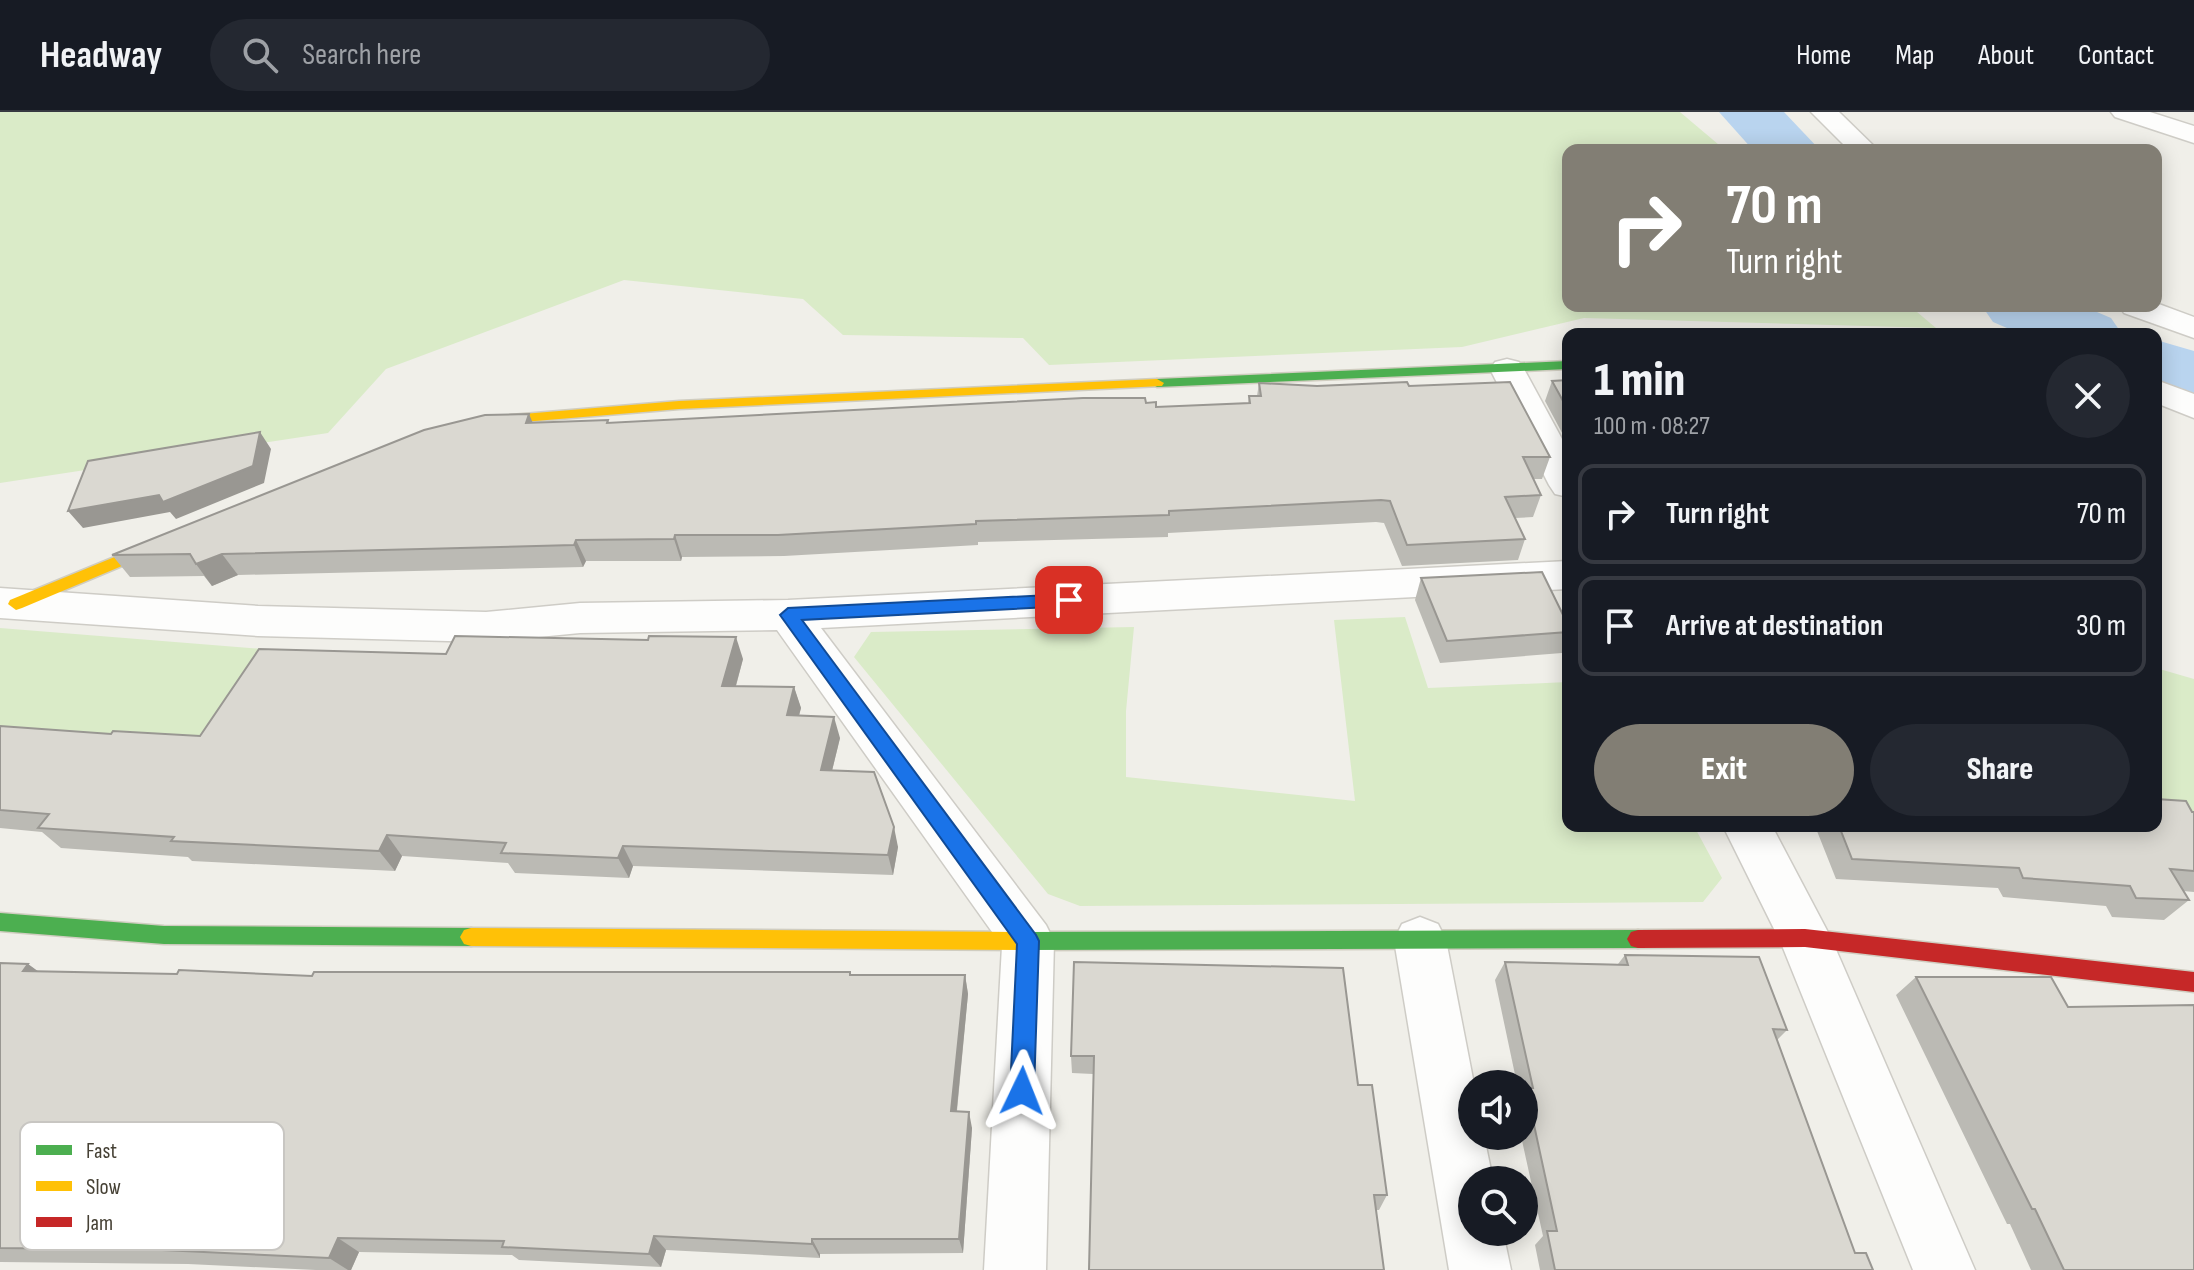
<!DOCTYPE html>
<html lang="en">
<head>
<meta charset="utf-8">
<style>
  :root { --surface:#171b24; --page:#242831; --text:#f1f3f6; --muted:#9ea1a6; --line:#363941; --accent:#827e74 }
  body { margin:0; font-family:"Sofia Sans Condensed",sans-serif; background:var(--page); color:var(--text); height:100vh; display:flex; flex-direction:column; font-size:30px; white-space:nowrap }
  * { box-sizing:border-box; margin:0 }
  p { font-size:26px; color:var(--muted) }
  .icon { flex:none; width:44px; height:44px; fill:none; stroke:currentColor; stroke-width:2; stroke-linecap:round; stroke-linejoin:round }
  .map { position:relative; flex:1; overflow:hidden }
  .sheet { position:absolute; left:1562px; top:216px; width:600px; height:504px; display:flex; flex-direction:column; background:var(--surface); border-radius:16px; box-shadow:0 4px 20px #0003 }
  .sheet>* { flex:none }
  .top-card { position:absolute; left:1562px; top:32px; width:600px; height:168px; border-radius:16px; box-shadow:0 4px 20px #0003; background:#827e74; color:#fff; overflow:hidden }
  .buttons { position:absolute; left:1458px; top:958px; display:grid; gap:16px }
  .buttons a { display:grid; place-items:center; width:80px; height:80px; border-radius:50%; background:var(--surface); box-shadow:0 4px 20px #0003; font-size:40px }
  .pin { position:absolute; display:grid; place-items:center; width:68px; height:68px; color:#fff; margin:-34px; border-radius:16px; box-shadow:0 4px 12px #0006 }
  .me { position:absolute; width:88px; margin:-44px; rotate:2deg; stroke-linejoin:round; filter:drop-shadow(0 0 6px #0008) }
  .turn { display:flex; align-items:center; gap:28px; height:168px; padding:0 32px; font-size:36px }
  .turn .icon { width:104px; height:104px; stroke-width:2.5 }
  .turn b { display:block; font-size:56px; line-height:68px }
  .round { display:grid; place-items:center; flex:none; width:84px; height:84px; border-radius:42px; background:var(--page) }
  .headline { display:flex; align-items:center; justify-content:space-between; height:136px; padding:0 32px }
  h1 { font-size:48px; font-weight:800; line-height:60px }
  .button { display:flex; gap:16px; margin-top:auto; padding:16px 32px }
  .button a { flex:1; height:92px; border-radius:48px; background:var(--accent); color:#fff; font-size:32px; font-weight:800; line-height:92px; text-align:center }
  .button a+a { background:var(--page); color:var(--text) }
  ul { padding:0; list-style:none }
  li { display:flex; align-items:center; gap:24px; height:100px; margin:0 16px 12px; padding:0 16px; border:4px solid var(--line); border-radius:16px }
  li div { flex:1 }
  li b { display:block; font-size:30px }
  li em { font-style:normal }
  header { display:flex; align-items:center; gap:48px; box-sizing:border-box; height:112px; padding:0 40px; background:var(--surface); border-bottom:2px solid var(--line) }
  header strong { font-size:38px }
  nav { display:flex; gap:44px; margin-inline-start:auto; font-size:28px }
  .search { width:560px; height:72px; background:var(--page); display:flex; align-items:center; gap:20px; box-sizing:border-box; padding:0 28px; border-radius:44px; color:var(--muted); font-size:30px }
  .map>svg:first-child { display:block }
  .green { fill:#daebc8 }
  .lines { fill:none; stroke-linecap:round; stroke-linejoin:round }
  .river { fill:#b9d4ef; fill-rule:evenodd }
  .street-casing { stroke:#ceccc6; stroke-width:3 }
  .fast-casing { stroke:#d0cdc0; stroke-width:3 }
  .slow-casing { stroke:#d0cdc0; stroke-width:3 }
  .jam-casing { stroke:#d0cdc0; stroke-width:3 }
  .street { fill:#fdfdfc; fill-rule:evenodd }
  .fast { fill:#4caf50; fill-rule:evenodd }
  .slow { fill:#ffc107; fill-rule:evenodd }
  .jam { fill:#c62828; fill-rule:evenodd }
  .wall { fill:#bbbab4 }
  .shaded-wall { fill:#999792 }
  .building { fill:#dad8d1; stroke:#999792; stroke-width:2 }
  .route { fill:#1a73e8; stroke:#114b97; stroke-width:2 }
  .key { fill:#fff; stroke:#c8c6c2; stroke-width:2 }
  .key-label { font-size:22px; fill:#464135 }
</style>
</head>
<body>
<header>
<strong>Headway</strong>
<div class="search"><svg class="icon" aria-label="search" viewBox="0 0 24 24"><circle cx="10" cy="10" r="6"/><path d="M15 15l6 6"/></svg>Search here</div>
<nav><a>Home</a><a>Map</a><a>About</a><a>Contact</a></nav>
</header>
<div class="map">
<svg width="2194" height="1158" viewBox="0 0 2194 1158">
  <rect width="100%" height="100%" fill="#f0efe9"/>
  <!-- green -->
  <g class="green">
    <path d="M0,0H1680L1725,38H1568V194H1910L1936,216L1584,206L1462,235L1049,253L1023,226L843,223L803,187L624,168L386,257L328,321L0,371Z"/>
    <path d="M1405,505L1428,576L1568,570V714H1694L1722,766L1703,790L1080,794L1048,782L854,545L871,520L1134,515L1126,599V665L1355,689L1334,508Z"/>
    <path d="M0,516L275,538L208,634L0,621Z"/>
    <path d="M2156,556L2194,567V707L2156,704Z"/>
  </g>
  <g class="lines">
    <!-- river -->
    <g class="river">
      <path d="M1719,0H1784L1820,38H1753Z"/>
      <path d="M1982,194H2083L2111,206L2122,222H2021L1993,210Z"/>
      <path d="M2156,228L2194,239V294L2156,282Z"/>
    </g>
    <!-- street casing -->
    <g class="street-casing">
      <g id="street">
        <path d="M1811,0H1839L1878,38H1849Z"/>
        <path d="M2111,0H2150L2194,14V31L2115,5Z"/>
        <path d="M2156,191L2194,205V226L2124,201L2119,194H2156Z"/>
        <path d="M1507,247L1519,250L1524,257L1568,338V385L1555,382L1549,373L1490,257L1495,250Z"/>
        <path d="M2156,268L2194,282V306L2156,291Z"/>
        <path d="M1568,449V477L821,516L1046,813L1054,829L1046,1158H984L1002,834L777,518L580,521L486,530L258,524L0,506V476L258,494L486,500L580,491L788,488Z"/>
        <path d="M1723,714H1772L1831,826L1975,1158H1913L1781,831Z"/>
        <path d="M1420,805L1438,812L1446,828L1474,972L1472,1024H1484L1493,1068H1472V1120H1503L1511,1158H1449L1394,828L1402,812Z"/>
      </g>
    </g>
    <!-- fast casing -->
    <g class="fast-casing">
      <g id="fast">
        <path d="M1568,249V257L1157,275L1150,271L1157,267Z"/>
        <path d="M0,801L164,814L471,816L478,818L482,825L478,832L471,834L164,832L0,819Z"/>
        <path d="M1638,818L1645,820L1649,827L1645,834L1638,836L1025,838L1018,836L1014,829L1018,822L1025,820Z"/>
      </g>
    </g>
    <!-- slow casing -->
    <g class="slow-casing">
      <g id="slow">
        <path d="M1157,267L1164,271L1162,274L679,297L511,311L473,319L466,315L468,312L511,303L679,289Z"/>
        <path d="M173,421L179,422L181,426L179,430L22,496L16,498L8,492L10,488Z"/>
        <path d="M471,816L1025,820L1032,822L1036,829L1032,836L1025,838L471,834L464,832L460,825L464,818Z"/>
      </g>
    </g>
    <!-- jam casing -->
    <g class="jam-casing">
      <path id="jam" d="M1805,817L2194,860V880L1805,835L1638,836L1631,834L1627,827L1631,820L1638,818Z"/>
    </g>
    <!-- street -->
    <use href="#street" class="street"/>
    <!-- fast -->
    <use href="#fast" class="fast"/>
    <!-- slow -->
    <use href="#slow" class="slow"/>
    <!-- jam -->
    <use href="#jam" class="jam"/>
  </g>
  <!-- wall -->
  <g class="wall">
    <path d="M1568,259V332L1545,289L1552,269L1565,268Z"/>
    <path d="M1259,271L1317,274H1409L1550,345L1542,367H1533L1541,383L1533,405L1515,406L1525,427L1518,448L1402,454L1384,411L1376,410L1168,421V425L978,430V433L784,444L682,445L681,449H586L583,455L238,463L212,474L204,464L130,465L112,443L533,311L608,308L609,311L1146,291L1156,295L1248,292L1249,284H1257Z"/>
    <path d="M1421,466L1568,513V527L1562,541L1440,551L1415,488Z"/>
    <path d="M446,542L743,547L736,574L794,575L801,596L799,604L840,626L832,659L898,735L893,763L633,754L629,766L515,761L508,751L402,744L395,759L192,749L188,745L61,736L42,720L0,716V614L111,622L200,624Z"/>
    <path d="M2192,700H2194V780L2183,779L2189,788L2164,808L2112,805L2106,794L2003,785L1998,776L1836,767L1815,714H2156Z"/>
    <path d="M1625,843L1787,918L1777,928L1855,1141L1873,1158H1540L1535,1133L1543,1124L1521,1024H1524V972H1517L1495,868L1505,850L1618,852Z"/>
    <path d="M1074,850L1358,973L1387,1083L1379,1098H1376L1093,962L1072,961L1071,944Z"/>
    <path d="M0,851L28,852L38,860L312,864L965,863L968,882L957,999L972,1016L963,1141L820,1142V1146L666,1138L661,1155L519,1148L512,1143L359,1140L351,1158H316L188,1152L0,1150Z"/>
    <path d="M1916,865L2068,895L2194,1158H2031L2010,1112H2007L1896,883Z"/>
  </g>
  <!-- shaded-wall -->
  <g class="shaded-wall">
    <path d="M529,302L538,323L526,311Z"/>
    <path d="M260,320L271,337L264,371L176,407L170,400L83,416L68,399Z"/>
    <path d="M675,423L682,445L681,449L674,427Z"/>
    <path d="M576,428L586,449L583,455L574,433Z"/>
    <path d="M222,442L238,463L212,474L196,452Z"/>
    <path d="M736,525L743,547L730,595L722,574Z"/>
    <path d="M794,575L801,596L793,624L787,603Z"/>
    <path d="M834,605L840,626L827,679L821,658Z"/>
    <path d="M894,715L898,735L893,763L888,743Z"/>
    <path d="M387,723L402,744L395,759L379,739Z"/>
    <path d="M623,734L633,754L629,766L618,746Z"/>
    <path d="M28,852L53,870L23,859Z"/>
    <path d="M965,863L968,882L955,1016L951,999Z"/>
    <path d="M969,1000L972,1016L963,1141L959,1127Z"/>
    <path d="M654,1124L666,1138L661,1155L649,1142Z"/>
    <path d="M338,1126L359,1140L351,1158H348L329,1146Z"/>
    <path d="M812,1127L820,1142V1146L812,1132Z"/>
  </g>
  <!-- building -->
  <g class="building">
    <path d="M1568,268V298L1552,269Z"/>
    <path d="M1407,270L1409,274L1510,270L1550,345H1523L1541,383L1505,385L1525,427L1407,433L1390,389L1381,388L1169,399V403L976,409V412L778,423H675L674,427L576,428L574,433L222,442L196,452L190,442L112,443L424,318L485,303L529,302L526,311L608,308L607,311L1083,286H1145L1146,291L1156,290V295L1250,291L1249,284H1261L1259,271L1317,274Z"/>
    <path d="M260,320L253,354L163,390L159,383L68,399L88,349Z"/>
    <path d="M1542,460L1568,513V520L1447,529L1421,466Z"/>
    <path d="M455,524L648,528L649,524L736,525L722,574L794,575L787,603L834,605L821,658L874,660L894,715L888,743L623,734L618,746L501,741L506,731L387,723L379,739L171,729L174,725L38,716L49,702L0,698V614L111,622L113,619L200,624L259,537L446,542Z"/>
    <path d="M2156,687L2186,689L2192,700H2194V759L2170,757L2189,788L2136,786L2130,774L2023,766L2019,756L1852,747L1839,714H2156Z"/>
    <path d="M1625,843L1759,845L1787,918L1773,917L1855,1141H1866L1873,1158H1555L1547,1119H1557L1526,976H1533L1505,850L1628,853Z"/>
    <path d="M1074,850L1343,856L1358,973H1372L1387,1083H1374L1384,1158H1089L1094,944H1071Z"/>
    <path d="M0,851L28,852L23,859L177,862L179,858L312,864L314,860H850V863H965L951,999L969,1000L959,1127H812V1132L654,1124L649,1142L502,1135L504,1129L338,1126L329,1146L162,1138L0,1136Z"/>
    <path d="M1916,865H2051L2068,895L2194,893V1158H2064L2035,1097H2032Z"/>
  </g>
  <!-- route -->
  <path class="route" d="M1069,482L1078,488L1069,494L802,508L1036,823L1039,829L1034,979L1030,987L1022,990L1014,987L1010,979L1017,832L780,503L788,496Z"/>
  <!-- legend -->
  <rect x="20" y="1010" width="264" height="128" rx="12" class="key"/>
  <rect x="36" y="1033" width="36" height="10" fill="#4caf50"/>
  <rect x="36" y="1069" width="36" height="10" fill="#ffc107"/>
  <rect x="36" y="1105" width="36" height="10" fill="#c62828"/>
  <g class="key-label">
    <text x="86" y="1046">Fast</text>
    <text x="86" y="1082">Slow</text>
    <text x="86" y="1118">Jam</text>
  </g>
</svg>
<div class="buttons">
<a><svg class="icon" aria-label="sound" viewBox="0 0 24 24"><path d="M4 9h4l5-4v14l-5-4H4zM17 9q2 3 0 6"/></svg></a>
<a><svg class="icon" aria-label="search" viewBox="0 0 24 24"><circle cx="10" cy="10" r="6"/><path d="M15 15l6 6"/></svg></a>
</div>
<div class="pin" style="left:1069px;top:488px;background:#d93025"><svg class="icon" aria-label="arrive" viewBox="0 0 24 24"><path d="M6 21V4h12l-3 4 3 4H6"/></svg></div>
<svg class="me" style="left:1022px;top:979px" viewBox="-20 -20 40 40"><path d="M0-17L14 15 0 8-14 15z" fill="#1a73e8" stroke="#fff" stroke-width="4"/></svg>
<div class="top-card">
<div class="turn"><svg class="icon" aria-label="right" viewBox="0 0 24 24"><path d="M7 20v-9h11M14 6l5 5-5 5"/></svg><div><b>70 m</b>Turn right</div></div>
</div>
<section class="sheet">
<div class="headline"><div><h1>1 min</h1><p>100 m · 08:27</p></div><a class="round"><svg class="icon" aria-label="close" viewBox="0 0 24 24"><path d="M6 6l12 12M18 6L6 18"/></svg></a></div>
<ul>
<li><svg class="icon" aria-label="right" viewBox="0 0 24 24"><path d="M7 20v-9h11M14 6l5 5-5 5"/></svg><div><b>Turn right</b></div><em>70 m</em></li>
<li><svg class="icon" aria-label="arrive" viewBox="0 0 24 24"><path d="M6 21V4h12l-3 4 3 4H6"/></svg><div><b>Arrive at destination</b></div><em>30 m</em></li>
</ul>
<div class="button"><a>Exit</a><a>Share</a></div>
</section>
</div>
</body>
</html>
